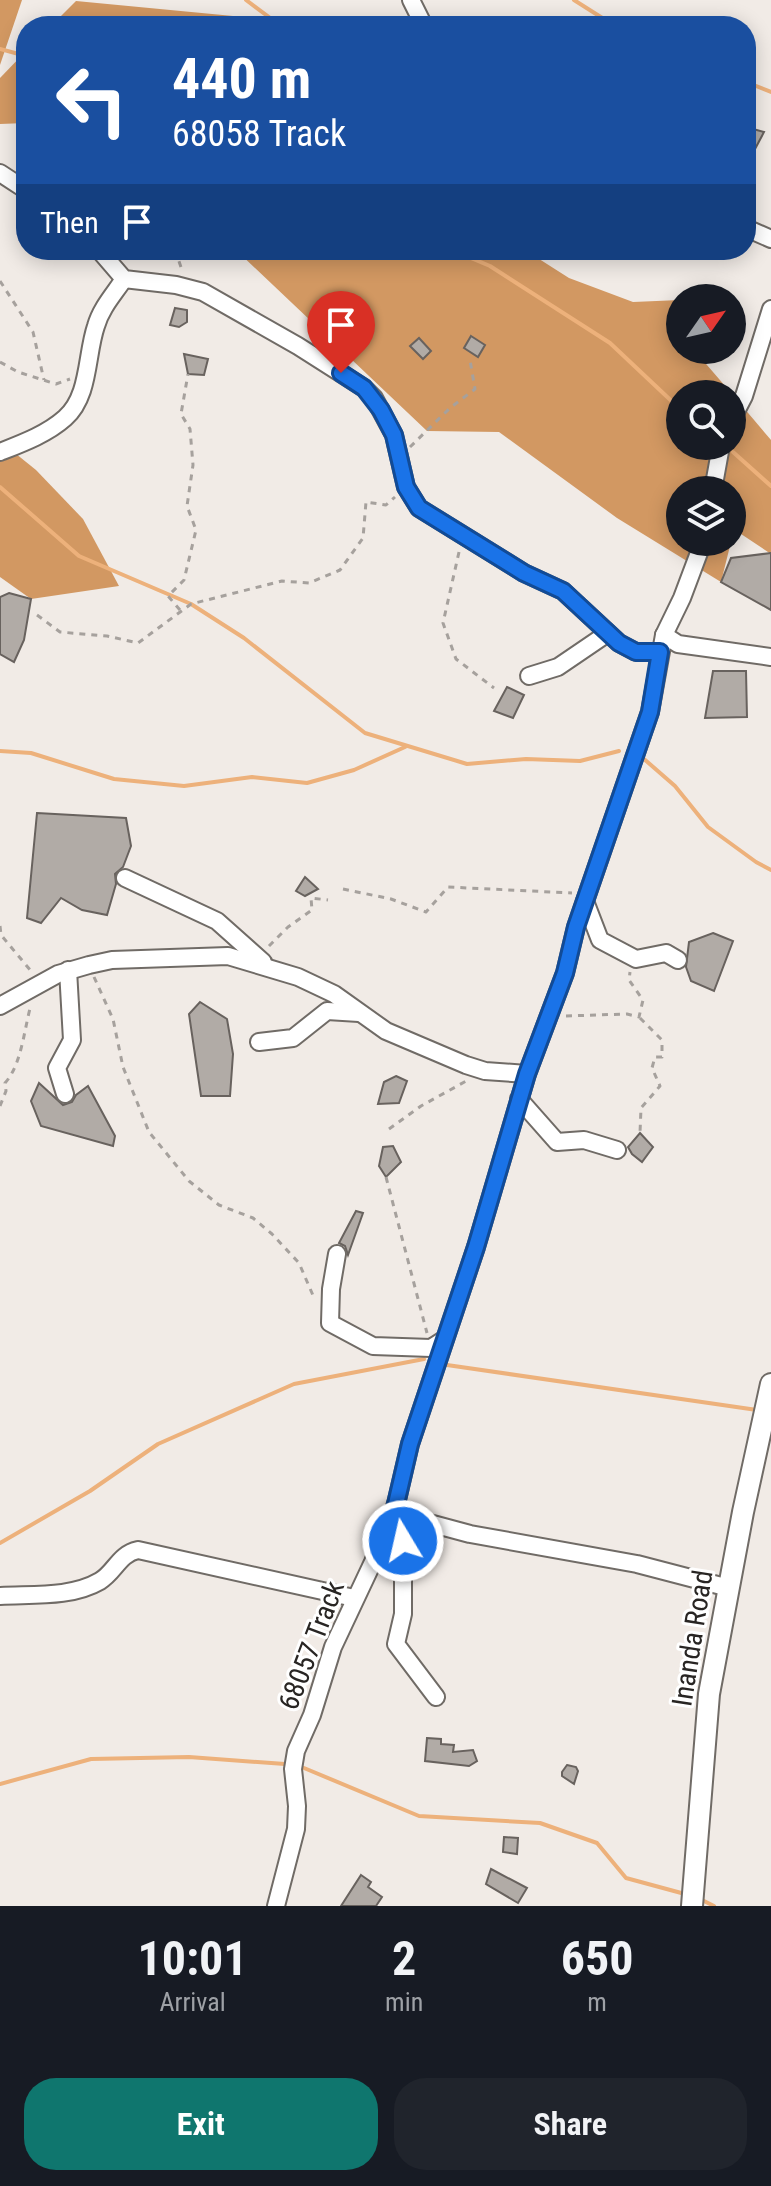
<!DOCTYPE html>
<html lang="en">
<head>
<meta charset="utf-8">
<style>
  :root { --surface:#171b24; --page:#20242c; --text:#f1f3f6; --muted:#9ea1a6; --accent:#0f766e }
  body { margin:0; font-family:"Roboto Condensed",sans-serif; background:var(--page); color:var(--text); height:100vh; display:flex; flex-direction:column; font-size:30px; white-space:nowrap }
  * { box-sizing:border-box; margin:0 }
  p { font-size:26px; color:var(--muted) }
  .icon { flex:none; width:44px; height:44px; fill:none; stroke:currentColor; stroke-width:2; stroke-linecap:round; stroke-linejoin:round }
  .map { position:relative; height:1906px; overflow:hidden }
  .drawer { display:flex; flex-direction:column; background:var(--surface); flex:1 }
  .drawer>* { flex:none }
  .guide { position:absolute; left:16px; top:16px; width:740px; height:244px; border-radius:32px; box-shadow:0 4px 20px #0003; background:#1a4fa0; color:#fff; overflow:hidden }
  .needle { width:52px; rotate:56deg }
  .controls { position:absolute; left:666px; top:284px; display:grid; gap:16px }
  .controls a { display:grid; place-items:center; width:80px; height:80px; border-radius:50%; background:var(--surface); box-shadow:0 4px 20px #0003; font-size:40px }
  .pin { position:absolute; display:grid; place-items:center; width:68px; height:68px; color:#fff; margin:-82px -34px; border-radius:50% 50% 50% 0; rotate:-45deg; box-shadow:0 0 8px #0007 }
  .pin .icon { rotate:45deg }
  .me { position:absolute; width:88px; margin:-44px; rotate:351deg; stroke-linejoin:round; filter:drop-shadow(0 0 6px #0008) }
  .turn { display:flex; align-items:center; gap:28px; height:168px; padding:0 24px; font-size:36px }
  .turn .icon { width:104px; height:104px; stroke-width:2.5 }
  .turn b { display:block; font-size:56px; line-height:68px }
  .then { display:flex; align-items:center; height:76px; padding:0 24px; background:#0003; gap:16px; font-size:30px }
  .eta { display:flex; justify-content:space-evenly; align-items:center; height:136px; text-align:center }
  .eta b { font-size:48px; font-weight:700; line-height:56px }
  .button { display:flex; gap:16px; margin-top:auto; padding:16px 24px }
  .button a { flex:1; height:92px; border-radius:32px; background:var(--accent); color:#fff; font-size:32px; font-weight:700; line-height:92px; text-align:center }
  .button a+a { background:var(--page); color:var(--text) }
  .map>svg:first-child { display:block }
  .forest { fill:#d29862 }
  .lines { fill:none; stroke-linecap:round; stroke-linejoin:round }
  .stream { stroke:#edb17b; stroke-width:4 }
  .building { fill:#b1aba6; stroke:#68625e; stroke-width:2 }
  .minor-casing { stroke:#706b66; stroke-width:20 }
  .tertiary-casing { stroke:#706b66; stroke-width:24 }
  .path { stroke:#a6a19d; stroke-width:3; stroke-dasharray:6 6; stroke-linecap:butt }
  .minor { stroke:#fff; stroke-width:16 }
  .tertiary { stroke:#fff; stroke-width:20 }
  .route-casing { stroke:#114b97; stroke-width:20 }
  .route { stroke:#1a73e8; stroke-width:14 }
  .labels { text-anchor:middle; stroke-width:6; stroke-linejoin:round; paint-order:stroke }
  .street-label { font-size:28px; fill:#282523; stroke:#fff }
</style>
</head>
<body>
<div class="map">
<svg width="771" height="1906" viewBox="0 0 771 1906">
  <rect width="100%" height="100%" fill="#f1ebe6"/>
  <!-- forest -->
  <g class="forest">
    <path d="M0,0H22L0,65Z"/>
    <path d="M76,1L254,18L249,26H51Z"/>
    <path d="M26,51V123L0,124V78Z"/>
    <path d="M236,250H525L569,278L633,302L680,300V350H694L732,394H680V446H732V394L771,440V554L735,530L732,538V490H680V542H731L721,582L617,518L499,432L427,431Z"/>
    <path d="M0,441L36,470L83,519L119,586L31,599L0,577Z"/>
  </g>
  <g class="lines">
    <!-- stream -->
    <g class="stream">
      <path d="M246,0L281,26"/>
      <path d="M574,0L615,26"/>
      <path d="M0,49L26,56"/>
      <path d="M746,82L771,92"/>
      <path d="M452,250L490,266L610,343L680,409"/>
      <path d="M733,452L771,486"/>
      <path d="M0,487L79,556L191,604L244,638L365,733L467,764L526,759L580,761L619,751"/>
      <path d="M0,751L31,753L114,779L184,786L252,777L307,783L354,770L405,747"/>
      <path d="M644,759L675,786L708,827L756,862L771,870"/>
      <path d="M447,1365L757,1410"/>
      <path d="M0,1543L90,1491L158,1444L294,1384L424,1359"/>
      <path d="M304,1768L419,1816L540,1823L597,1843L626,1878L685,1894"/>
      <path d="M0,1784L91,1759L189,1757L285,1764"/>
      <path d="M698,1898L714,1906"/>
    </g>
  </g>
  <!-- building -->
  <g class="building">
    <path d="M746,127L764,132L746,166Z"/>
    <path d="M175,308L187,310V322L179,327L170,325Z"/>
    <path d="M471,336L485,345L478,357L464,348Z"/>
    <path d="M419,338L431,351L423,359L410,346Z"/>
    <path d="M184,354L208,359L204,375L188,374Z"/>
    <path d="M771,553V610L721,582L731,558Z"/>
    <path d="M9,593L31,599L24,640L14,662L0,654V597Z"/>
    <path d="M713,671H746L747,717L705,718Z"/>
    <path d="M507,687L524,695L513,718L494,711Z"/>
    <path d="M37,813L126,818L131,846L123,867L115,874L116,884L107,915L82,910L61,898L41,923L27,918Z"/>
    <path d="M305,877L318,889L305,896L296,891Z"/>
    <path d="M713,933L733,941L714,991L691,981L686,967L689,942Z"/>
    <path d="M200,1002L227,1019L233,1054L230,1096H201L189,1014Z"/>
    <path d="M396,1076L407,1081L399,1103L378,1104L384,1082Z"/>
    <path d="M39,1083L63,1105L72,1102L76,1095L88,1086L115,1136L113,1146L41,1126L31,1101Z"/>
    <path d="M640,1133L653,1147L642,1162L632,1154L628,1147Z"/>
    <path d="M393,1146L401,1162L386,1177L379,1166L383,1147Z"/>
    <path d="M356,1211L363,1213L348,1255L345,1246L339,1243Z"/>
    <path d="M427,1738L441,1739V1744L454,1745L453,1752L473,1750L477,1761L469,1766L425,1761Z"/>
    <path d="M567,1765L576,1767L578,1771L574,1784L562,1776V1772Z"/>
    <path d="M504,1837L518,1838L517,1854L503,1852Z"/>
    <path d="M491,1869L527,1888L518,1903L486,1884Z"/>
    <path d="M361,1875L371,1882L368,1887L382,1897L376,1906H341Z"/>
  </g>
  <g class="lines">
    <!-- minor casing -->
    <g class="minor-casing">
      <g id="minor">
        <path d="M411,0L424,26"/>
        <path d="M0,173L26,190"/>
        <path d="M746,228L771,239"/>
        <path d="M99,250L124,279L176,285L203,292L298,346L364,388L374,398L394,435L406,487L419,508L524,573L563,591L619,643L636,652H660"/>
        <path d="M732,419L744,396L771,309"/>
        <path d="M0,452C23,443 47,434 65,418C90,396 86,355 96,326C101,308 114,294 124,279"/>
        <path d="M713,490L721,446"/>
        <path d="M664,635L678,644L771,657"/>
        <path d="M529,676L558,667L608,633"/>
        <path d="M125,878L217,921L263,962"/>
        <path d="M585,901L600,940L636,959L666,953L678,960"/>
        <path d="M0,1006L58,974L89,965L112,960L228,956L298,977L334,994L386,1031L466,1065L485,1071L527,1074"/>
        <path d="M259,1042L293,1038L327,1011L359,1013"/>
        <path d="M65,1094L57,1068L72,1040L68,970"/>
        <path d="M519,1099L557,1142L584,1140L617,1150"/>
        <path d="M337,1254L331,1289L330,1323L373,1346L431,1348L445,1339"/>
        <path d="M396,1504L403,1516L470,1534L637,1564L729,1588"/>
        <path d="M403,1516V1614L396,1644L436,1697"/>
        <path d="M0,1596C31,1594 71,1598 100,1581C115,1572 119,1554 138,1550L354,1598"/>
        <path d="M276,1906L296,1829L297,1806L293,1769L296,1751L312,1715L333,1647L373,1562L396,1504L410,1444L476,1247L527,1074L565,973L576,927L650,712L664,635L682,598L703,542"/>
      </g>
    </g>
    <!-- tertiary casing -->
    <g class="tertiary-casing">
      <path id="tertiary" d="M692,1906L709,1694L743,1512L771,1384"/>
    </g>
    <!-- path -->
    <g class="path">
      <path d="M175,250L182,270"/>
      <path d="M0,281L33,332L44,380"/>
      <path d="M0,362L18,372L56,384L70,379"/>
      <path d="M410,447L450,408L475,389L470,360"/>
      <path d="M459,552L443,623L456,659L494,688"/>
      <path d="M180,610L168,596L184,580L196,530L187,506L193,465L190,429L181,414L188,374"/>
      <path d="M37,615L60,632L107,636L138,643L191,604L282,581L309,583L340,570L363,538L366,502L386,505L395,497"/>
      <path d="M343,889L391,899L426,912L448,887L572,893"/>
      <path d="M0,926L1,935L31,971"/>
      <path d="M269,946L288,927L312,910L311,898L328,900"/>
      <path d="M94,977L113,1019L123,1067L149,1132L189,1181L219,1205L253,1218L272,1234L299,1263L315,1300"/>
      <path d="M566,1016L627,1014L639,1017L643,1000L629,980L630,972"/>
      <path d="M640,1018L662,1040V1057H655L652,1068L660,1086L641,1108L640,1133"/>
      <path d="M0,1106L6,1091L5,1083C22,1064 24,1029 31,1005"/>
      <path d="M389,1129L421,1106L468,1080"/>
      <path d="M386,1177L427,1333"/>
    </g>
    <!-- minor -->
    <use href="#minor" class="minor"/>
    <!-- tertiary -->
    <use href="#tertiary" class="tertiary"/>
  </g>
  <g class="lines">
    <!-- route casing -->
    <g class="route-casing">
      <path id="route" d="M341,373L364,388L381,410L394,435L406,487L419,508L524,573L563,591L619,643L636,652H660L650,712L576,927L565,973L527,1074L476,1247L410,1444L396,1504L403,1516V1541"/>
    </g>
    <!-- route -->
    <use href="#route" class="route"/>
  </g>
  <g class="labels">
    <!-- street labels -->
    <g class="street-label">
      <text transform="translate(692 1638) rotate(-81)" y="10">Inanda Road</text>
      <text transform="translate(311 1645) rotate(-69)" y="10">68057 Track</text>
    </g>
  </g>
</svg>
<div class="controls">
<a><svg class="needle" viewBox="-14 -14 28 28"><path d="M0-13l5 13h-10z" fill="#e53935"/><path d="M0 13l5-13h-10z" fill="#9ea1a6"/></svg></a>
<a><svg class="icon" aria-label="search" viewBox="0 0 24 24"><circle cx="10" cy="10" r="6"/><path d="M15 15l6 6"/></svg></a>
<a><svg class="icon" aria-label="layers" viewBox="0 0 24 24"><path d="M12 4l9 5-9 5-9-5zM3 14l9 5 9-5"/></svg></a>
</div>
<div class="pin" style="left:341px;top:373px;background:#d93025"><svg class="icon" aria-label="arrive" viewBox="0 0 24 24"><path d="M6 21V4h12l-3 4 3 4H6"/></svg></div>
<svg class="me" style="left:403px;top:1541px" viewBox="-20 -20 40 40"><circle r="17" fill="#1a73e8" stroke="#fff" stroke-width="3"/><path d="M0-11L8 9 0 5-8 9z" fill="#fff"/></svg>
<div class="guide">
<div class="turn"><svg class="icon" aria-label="left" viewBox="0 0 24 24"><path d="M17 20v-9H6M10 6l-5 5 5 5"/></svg><div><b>440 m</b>68058 Track</div></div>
<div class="then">Then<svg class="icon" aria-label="arrive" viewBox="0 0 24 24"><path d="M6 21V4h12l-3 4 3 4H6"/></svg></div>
</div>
</div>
<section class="drawer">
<div class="eta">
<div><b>10:01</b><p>Arrival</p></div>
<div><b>2</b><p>min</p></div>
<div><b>650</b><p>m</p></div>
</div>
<div class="button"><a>Exit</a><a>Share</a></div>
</section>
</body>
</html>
